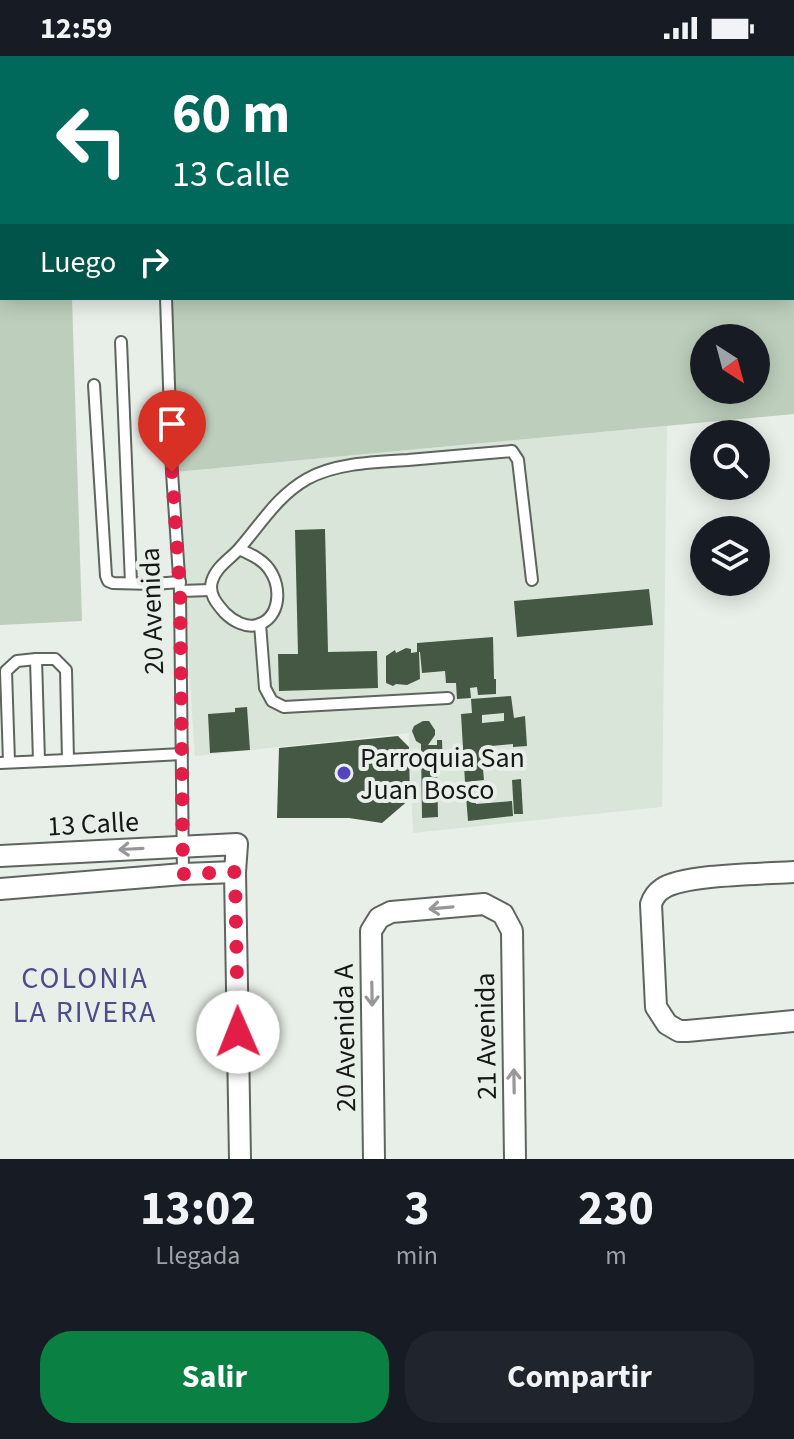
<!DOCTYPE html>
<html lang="es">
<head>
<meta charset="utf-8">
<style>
  :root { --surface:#171b24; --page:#20242c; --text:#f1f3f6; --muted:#9ea1a6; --accent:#0b8043 }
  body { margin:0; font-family:"Source Sans 3",sans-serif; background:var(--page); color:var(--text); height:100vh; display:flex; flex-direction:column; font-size:30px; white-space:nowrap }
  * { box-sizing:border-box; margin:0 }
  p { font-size:26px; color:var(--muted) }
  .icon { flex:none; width:44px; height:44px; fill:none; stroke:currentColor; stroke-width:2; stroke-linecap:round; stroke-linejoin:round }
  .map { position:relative; height:1103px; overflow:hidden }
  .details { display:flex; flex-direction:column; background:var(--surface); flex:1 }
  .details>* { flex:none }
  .hud { position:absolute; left:0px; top:0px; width:794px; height:244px; box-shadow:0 4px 20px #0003; background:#00695c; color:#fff; overflow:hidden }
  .needle { width:52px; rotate:144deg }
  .buttons { position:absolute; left:690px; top:268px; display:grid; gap:16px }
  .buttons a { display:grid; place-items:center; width:80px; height:80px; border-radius:50%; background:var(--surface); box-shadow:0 4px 20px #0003; font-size:40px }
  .pin { position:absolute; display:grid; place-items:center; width:68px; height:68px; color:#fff; margin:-82px -34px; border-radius:50% 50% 50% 0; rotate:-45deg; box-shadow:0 0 8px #0007 }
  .pin .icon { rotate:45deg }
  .me { position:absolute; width:88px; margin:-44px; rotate:359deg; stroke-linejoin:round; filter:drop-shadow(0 0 6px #0008) }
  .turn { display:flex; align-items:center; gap:28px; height:168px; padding:0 40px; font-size:36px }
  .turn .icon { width:104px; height:104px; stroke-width:2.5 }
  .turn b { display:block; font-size:56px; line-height:68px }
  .then { display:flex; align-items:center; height:76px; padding:0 40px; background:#0003; gap:16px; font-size:30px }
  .eta { display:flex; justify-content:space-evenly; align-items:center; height:136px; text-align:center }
  .eta b { font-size:48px; font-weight:700; line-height:56px }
  .action { display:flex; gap:16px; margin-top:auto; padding:16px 40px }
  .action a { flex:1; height:92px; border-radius:32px; background:var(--accent); color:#fff; font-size:32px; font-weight:700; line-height:92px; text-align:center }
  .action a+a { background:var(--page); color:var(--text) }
  .status { display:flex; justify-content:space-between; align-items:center; height:56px; padding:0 40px; background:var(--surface); direction:ltr }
  .status svg { height:22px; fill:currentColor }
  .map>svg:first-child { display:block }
  .built { fill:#d9e5d9 }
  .green { fill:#bdcfbc; fill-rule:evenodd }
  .building { fill:#445843; fill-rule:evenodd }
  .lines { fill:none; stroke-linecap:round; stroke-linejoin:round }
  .service-casing { stroke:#5e645e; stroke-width:14 }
  .minor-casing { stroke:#5e645e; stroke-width:24 }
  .service { stroke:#fff; stroke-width:10 }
  .minor { stroke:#fff; stroke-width:20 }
  .oneway { stroke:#969796 }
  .route { stroke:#e11d48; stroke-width:14; stroke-dasharray:0 25.2 }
  .poi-dot { fill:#5345bd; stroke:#e8eee8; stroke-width:3 }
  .labels { text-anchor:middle; stroke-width:8; stroke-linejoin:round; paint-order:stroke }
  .street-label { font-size:28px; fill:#151815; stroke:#e8eee8 }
  .poi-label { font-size:28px; fill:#151815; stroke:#e8eee8; text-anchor:start }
  .neighbourhood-label { font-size:30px; letter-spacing:2px; fill:#4d4c8b; stroke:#e8eee8 }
</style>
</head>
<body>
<div class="status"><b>12:59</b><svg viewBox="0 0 49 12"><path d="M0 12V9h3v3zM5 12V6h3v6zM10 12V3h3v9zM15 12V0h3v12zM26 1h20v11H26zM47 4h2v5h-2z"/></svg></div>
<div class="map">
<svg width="794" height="1103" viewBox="0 0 794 1103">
  <rect width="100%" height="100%" fill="#e8eee8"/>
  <!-- built -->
  <path class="built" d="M667,370L662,751L413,777L409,677L195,700L175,416Z"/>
  <!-- green -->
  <g class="green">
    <path d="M794,1V358L175,416L167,242H792V2H777ZM704,282H756V334H704Z"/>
    <path d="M2,221V242H72L82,565L0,569V222Z"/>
  </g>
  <!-- building -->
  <g class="building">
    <path d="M325,473L328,596L377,595L378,632L279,635L278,598H298L295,474Z"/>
    <path d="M649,533L653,569L517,581L514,545Z"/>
    <path d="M493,581L494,623H496V638L478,639L477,631L470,632L471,642L457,643L456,627H446L445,615L422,617L420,596H419L420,623L407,629L396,628L393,630L386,627V600L395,594L396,597L406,592L411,593V597L417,596V587Z"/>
    <path d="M511,640L514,662L525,660L527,690L513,691V688L481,691L484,724L465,726L461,658L472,657L471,643ZM504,657V665L482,667V659Z"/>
    <path d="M247,651L250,694L210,697L208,658L235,656V652Z"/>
    <path d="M423,665H429L435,674V679L428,689H437V684H442L443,711H437L438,761L422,762L421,688L416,685L412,675L414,670Z"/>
    <path d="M398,680L409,691L410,743L382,767L349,762H277L279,692Z"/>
    <path d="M521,723L523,758H514L512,724Z"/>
    <path d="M474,727L476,748L512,745L513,760L468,765L465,728Z"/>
  </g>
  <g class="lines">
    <!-- service casing -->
    <g class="service-casing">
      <g id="service">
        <path d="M39,0L112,1"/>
        <path d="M155,0V2"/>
        <path d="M0,39H2"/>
        <path d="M0,81L2,82"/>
        <path d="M166,242L172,416L180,535L183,818"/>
        <path d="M121,286L131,527"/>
        <path d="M94,329L106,520L108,525L113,527L154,528L180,526"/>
        <path d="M239,493C250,498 262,503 269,513C282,531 281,562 257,569C246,572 233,565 225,557C217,548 208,538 212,525C216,511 230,503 239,493C261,468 277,440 307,423C335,407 376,406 408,404C443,401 477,398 512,395L518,404L532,524"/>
        <path d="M180,535L211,534"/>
        <path d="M260,568L265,632L272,645L284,651L448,642"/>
        <path d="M36,603L39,705"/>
        <path d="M9,706L6,615L17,605L36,603H55L66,614L68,704L182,698"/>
        <path d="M0,707L68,704"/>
      </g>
    </g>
    <!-- minor casing -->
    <g class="minor-casing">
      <g id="minor">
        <path d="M0,800L237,788L235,816L240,1103"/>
        <path d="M794,816C765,818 683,818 662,833C656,837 653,842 651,848L656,951L667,968L679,975H687L794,965"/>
        <path d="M0,833L183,818L235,816"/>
        <path d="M374,1103L371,875L379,862L391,856L484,848L503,858L512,875L515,1103"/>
      </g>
    </g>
    <!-- service -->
    <use href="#service" class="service"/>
    <!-- minor -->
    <use href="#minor" class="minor"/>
  </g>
  <!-- one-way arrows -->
  <defs><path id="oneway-shaft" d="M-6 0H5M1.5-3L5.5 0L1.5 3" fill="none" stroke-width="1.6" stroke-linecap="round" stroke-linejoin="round" transform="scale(2)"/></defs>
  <g class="oneway">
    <use href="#oneway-shaft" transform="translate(131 793) rotate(177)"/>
    <use href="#oneway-shaft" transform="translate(441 852) rotate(175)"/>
    <use href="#oneway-shaft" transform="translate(372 938) rotate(89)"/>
    <use href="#oneway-shaft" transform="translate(514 1025) rotate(-91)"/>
  </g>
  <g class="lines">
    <!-- route -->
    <path class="route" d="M172,416L180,535L183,818L235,816L238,976"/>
  </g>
  <!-- markers -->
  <circle class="poi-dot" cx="344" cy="717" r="8"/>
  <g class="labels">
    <!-- street labels -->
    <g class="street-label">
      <text transform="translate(151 555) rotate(-92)" y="10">20 Avenida</text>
      <text transform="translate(93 767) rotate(-3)" y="10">13 Calle</text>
      <text transform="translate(485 980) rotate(-91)" y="10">21 Avenida</text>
      <text transform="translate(344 982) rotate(-91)" y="10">20 Avenida A</text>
    </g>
    <!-- poi labels -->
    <g class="poi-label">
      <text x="360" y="711">Parroquia San<tspan x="360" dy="32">Juan Bosco</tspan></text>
    </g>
    <!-- neighbourhood labels -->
    <g class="neighbourhood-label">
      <text x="85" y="932">COLONIA<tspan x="85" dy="34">LA RIVERA</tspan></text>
    </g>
  </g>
</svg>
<div class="buttons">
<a><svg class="needle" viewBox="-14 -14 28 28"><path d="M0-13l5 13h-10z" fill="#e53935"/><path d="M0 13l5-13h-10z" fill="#9ea1a6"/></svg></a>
<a><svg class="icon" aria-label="search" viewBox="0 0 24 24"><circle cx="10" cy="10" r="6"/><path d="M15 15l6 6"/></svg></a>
<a><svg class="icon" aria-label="layers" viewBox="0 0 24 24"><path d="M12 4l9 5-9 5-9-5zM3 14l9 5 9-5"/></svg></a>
</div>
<div class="pin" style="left:172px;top:416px;background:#d93025"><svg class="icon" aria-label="arrive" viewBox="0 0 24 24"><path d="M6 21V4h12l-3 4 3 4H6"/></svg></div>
<svg class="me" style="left:238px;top:976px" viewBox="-20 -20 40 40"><circle r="19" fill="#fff"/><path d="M0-13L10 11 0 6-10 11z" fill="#e11d48"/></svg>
<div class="hud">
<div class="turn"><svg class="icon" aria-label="left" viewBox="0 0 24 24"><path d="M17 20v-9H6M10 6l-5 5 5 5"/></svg><div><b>60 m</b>13 Calle</div></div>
<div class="then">Luego<svg class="icon" aria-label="right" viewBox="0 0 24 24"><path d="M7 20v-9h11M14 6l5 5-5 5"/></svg></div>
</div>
</div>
<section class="details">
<div class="eta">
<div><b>13:02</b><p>Llegada</p></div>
<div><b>3</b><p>min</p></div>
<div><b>230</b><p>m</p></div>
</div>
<div class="action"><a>Salir</a><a>Compartir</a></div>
</section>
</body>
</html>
